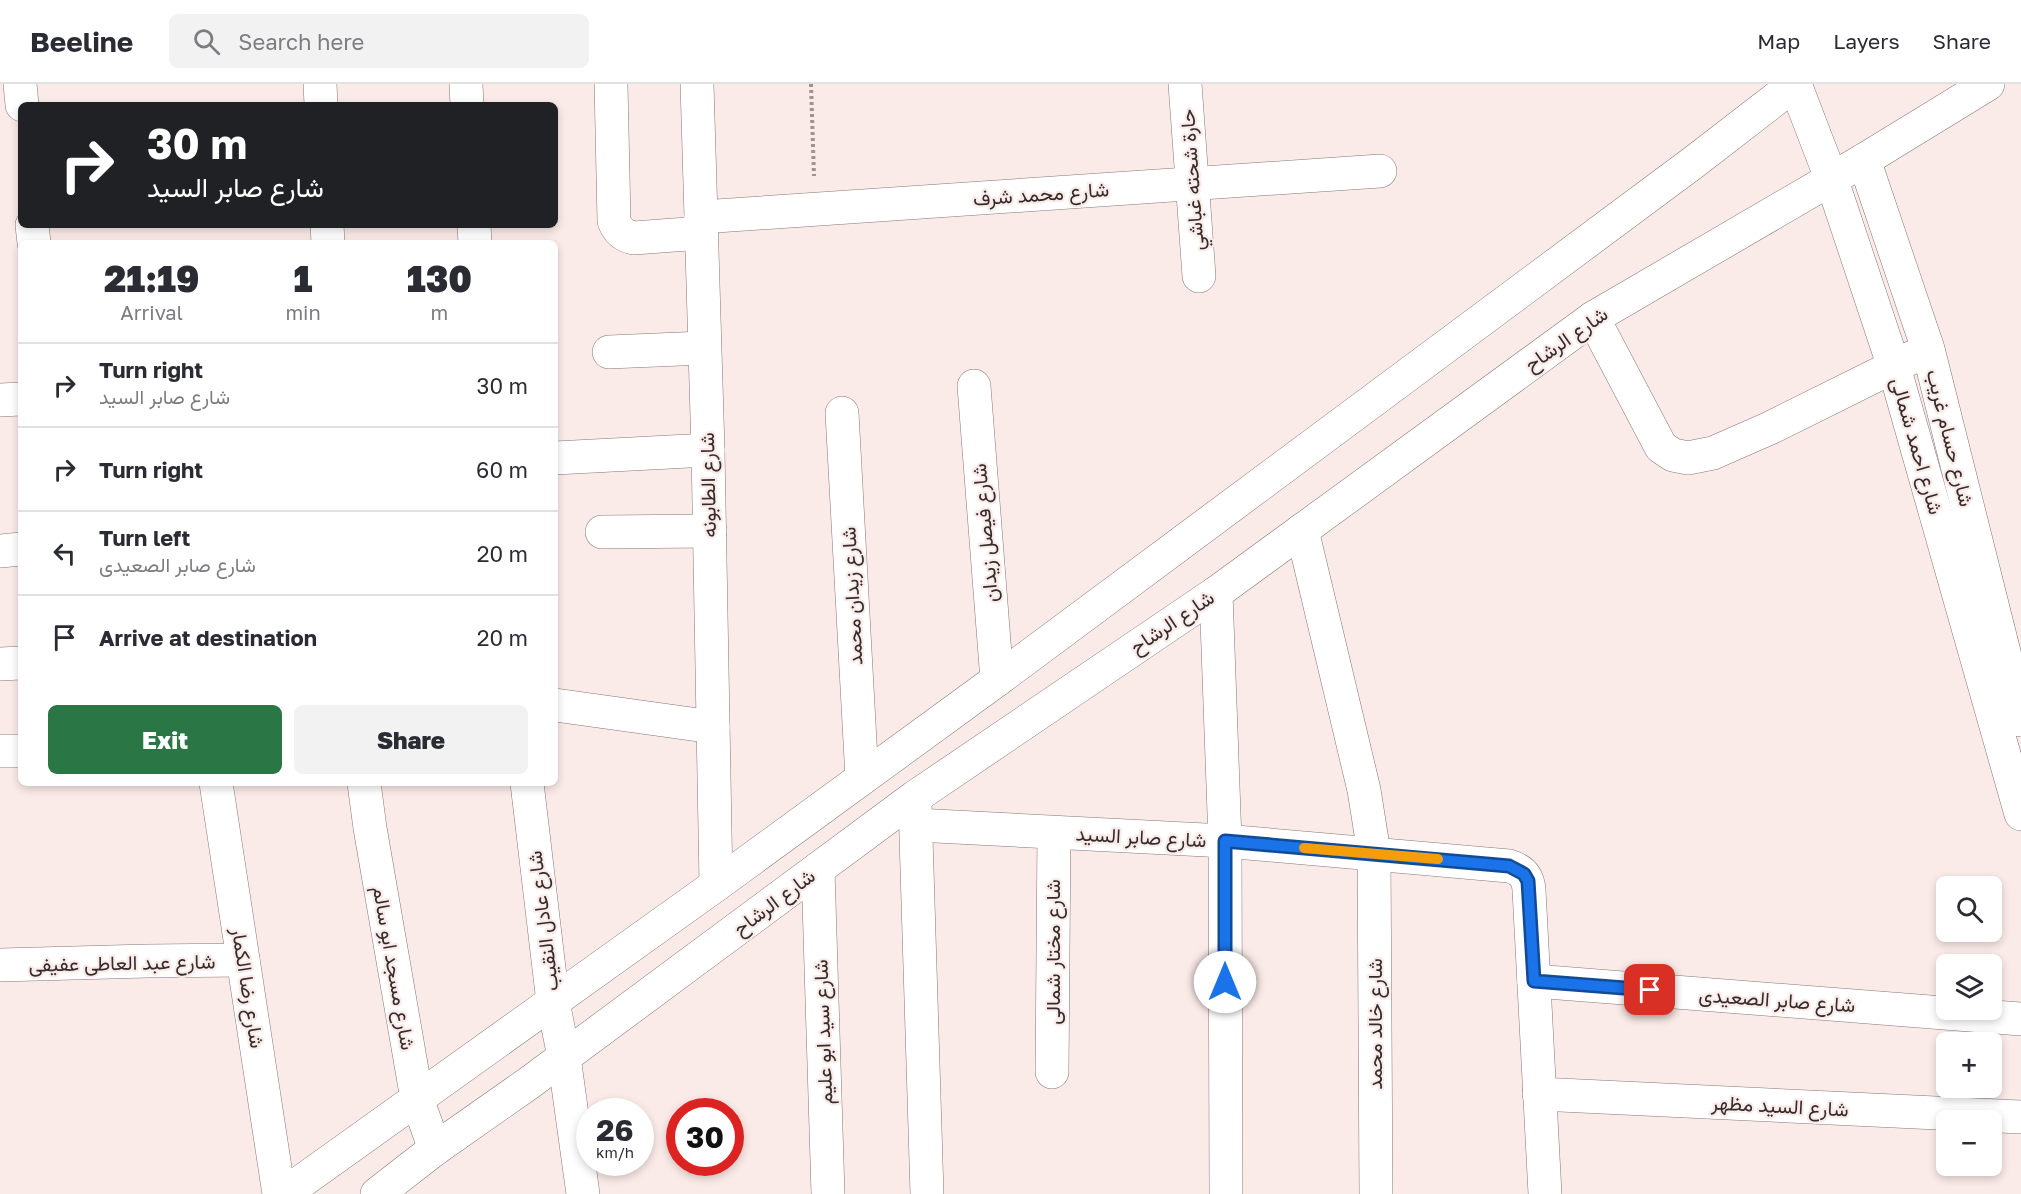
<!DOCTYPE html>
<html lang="en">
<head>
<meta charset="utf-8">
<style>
  :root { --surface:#fff; --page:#f2f2f3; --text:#2b2b33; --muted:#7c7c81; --line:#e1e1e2; --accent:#2a7745 }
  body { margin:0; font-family:"Golos Text",Vazirmatn,sans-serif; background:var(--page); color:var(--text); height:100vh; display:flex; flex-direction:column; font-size:22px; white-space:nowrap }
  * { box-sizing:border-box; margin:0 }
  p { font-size:20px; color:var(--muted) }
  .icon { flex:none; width:33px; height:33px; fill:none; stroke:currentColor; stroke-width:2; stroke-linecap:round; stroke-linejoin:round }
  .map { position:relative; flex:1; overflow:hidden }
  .details { position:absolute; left:18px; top:156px; width:540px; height:546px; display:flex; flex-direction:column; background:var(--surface); border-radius:9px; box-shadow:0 3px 9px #0003 }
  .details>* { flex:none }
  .guide { position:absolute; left:18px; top:18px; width:540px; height:126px; border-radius:9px; box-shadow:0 3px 9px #0003; background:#202124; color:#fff; overflow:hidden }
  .tools { position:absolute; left:1936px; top:792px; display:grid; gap:12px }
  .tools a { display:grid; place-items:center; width:66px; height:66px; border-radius:9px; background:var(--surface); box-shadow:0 3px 9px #0003; font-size:30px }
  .speed { position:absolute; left:576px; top:1014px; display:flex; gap:12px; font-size:30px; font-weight:700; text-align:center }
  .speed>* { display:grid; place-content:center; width:78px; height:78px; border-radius:50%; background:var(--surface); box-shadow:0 3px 9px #0003; line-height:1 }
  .speed small { font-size:15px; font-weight:400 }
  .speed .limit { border:9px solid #d22; background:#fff; color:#111 }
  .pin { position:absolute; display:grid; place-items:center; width:51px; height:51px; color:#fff; margin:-26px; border-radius:12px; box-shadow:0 3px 9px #0006 }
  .me { position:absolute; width:66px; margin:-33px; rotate:0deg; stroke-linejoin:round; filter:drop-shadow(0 0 4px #0008) }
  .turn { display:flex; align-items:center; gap:21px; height:126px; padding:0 30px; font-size:27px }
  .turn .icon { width:78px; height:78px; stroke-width:2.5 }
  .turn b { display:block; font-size:42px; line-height:51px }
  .eta { display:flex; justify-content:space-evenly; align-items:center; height:102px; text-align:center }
  .eta b { font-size:36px; font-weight:800; line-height:42px }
  .button { display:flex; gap:12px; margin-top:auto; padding:12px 30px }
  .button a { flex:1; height:69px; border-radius:9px; background:var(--accent); color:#fff; font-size:24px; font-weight:800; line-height:69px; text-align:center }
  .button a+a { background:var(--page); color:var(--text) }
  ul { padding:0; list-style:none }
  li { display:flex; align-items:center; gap:18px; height:84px; padding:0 30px; border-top:2px solid var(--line) }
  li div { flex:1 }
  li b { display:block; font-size:22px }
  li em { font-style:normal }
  header { display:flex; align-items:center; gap:36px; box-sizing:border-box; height:84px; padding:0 30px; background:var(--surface); border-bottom:2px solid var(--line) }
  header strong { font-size:28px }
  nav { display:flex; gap:33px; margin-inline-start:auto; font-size:21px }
  .search { width:420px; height:54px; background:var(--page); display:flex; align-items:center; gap:15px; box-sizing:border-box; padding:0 21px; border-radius:9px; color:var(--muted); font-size:22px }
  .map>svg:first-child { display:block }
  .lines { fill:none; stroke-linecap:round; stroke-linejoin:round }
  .street-casing { stroke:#857775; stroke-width:34 }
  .secondary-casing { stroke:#857775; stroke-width:34 }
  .path { stroke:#9e9391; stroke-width:4; stroke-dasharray:3 3; stroke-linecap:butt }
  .street { stroke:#fff; stroke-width:33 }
  .secondary { stroke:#fff; stroke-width:33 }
  .route-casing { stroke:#114b97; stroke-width:15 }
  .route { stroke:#1a73e8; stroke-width:10 }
  .slow { stroke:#f59e0b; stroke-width:10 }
  .labels { text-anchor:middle; stroke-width:4.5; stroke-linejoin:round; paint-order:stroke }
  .street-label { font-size:20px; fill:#332c2c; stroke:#fbebe8 }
</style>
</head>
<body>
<header>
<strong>Beeline</strong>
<div class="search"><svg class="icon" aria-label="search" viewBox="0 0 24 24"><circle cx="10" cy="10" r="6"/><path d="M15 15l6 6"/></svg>Search here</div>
<nav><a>Map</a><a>Layers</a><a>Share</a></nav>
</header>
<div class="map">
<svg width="2021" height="1110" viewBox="0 0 2021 1110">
  <rect width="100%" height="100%" fill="#fbebe8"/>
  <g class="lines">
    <!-- street casing -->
    <g class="street-casing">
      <g id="street">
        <path d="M20,0L22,21"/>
        <path d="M320,0L321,21"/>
        <path d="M466,0L467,21"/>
        <path d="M611,0L614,137C618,147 623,152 634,154L701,149"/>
        <path d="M697,0L708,366L716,801"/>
        <path d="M1185,0L1199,192"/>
        <path d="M1795,0L1831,94L1894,283L2021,730"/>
        <path d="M1864,76L1928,265L2021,636"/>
        <path d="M701,133L1380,87"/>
        <path d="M32,141L34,159"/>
        <path d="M327,141L328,159"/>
        <path d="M474,141L475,159"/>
        <path d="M1593,234L1661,363L1673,371L1688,374L1713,369L1770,344L1913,273"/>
        <path d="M609,268L704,264"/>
        <path d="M974,302L997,596"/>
        <path d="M0,316L21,315"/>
        <path d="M842,329L862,694"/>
        <path d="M555,374L708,366"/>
        <path d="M1302,446L1364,706L1374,769L1376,1110"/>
        <path d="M602,448L710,447"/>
        <path d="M0,467L21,465"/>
        <path d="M1216,509L1225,757L1226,1110"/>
        <path d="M0,580L21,579"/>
        <path d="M555,621L713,643"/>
        <path d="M0,667H21"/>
        <path d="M216,699L279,1110"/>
        <path d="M364,699L370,744L417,1015L435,1065"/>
        <path d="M527,699L553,918L564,973L583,1110"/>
        <path d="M915,720L927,1110"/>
        <path d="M916,741L1225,757L1509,782C1522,786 1528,792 1529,806L1545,1110"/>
        <path d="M818,785L828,1110"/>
        <path d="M0,881L147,877L243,876"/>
        <path d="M1534,897L2021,935"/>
        <path d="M1052,988L1054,749"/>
        <path d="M1539,1010L2021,1033"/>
        <path d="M377,1110L435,1065L529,999L915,713L1216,509L1593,234L1864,76L1988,0"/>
      </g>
    </g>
    <!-- secondary casing -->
    <g class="secondary-casing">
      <path id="secondary" d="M284,1110L716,801L997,596L1694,78L1795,0"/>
    </g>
    <!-- path -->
    <path class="path" d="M811,0L814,92"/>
    <!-- street -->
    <use href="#street" class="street"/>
    <!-- secondary -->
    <use href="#secondary" class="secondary"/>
  </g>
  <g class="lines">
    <!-- route casing -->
    <g class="route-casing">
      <path id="route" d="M1225,898V757L1509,782L1524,790L1528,797L1534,897L1650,906"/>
    </g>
    <!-- route -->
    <use href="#route" class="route"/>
    <!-- slow -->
    <path class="slow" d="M1304,764L1438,775"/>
  </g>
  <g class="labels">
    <!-- street labels -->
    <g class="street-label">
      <text transform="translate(1192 96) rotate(-94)" y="7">حارة شحته غباشي</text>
      <text transform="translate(1041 110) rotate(-4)" y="7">شارع محمد شرف</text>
      <text transform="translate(1566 255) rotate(-35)" y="7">شارع الرشاح</text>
      <text transform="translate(1950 354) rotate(76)" y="7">شارع حسام غريب</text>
      <text transform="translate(1917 362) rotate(74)" y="7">شارع احمد شمالى</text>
      <text transform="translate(708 401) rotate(-91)" y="7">شارع الطابونه</text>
      <text transform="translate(985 449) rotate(-95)" y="7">شارع فيصل زيدان</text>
      <text transform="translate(852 512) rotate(-93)" y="7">شارع زيدان محمد</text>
      <text transform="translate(1172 538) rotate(-34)" y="7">شارع الرشاح</text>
      <text transform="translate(1141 753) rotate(3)" y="7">شارع صابر السيد</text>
      <text transform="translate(774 818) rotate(-37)" y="7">شارع الرشاح</text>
      <text transform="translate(543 837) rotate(-97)" y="7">شارع عادل النقيب</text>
      <text transform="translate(1053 868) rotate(-90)" y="7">شارع مختار شمالى</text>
      <text transform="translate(122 879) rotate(-1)" y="7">شارع عبد العاطى عفيفى</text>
      <text transform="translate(394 884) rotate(80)" y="7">شارع مسجد ابو سالم</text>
      <text transform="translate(248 904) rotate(81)" y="7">شارع رضا الكمار</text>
      <text transform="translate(1777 916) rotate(4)" y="7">شارع صابر الصعيدى</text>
      <text transform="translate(1375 940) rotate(-90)" y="7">شارع خالد محمد</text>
      <text transform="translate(823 948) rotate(-92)" y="7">شارع سيد ابو عليم</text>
      <text transform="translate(1780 1022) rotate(3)" y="7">شارع السيد مظهر</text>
    </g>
  </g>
</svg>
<div class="tools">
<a><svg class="icon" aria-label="search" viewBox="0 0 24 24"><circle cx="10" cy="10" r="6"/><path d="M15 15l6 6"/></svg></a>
<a><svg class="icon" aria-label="layers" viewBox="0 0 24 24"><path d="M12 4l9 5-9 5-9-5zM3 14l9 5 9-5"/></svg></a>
<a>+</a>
<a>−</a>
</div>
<div class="speed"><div>26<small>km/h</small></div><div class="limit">30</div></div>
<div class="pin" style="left:1650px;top:906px;background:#d93025"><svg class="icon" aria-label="arrive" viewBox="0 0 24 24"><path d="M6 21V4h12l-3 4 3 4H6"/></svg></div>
<svg class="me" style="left:1225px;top:898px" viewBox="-20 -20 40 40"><circle r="19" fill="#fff"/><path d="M0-13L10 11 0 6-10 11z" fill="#1a73e8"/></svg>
<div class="guide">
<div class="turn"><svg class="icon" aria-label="right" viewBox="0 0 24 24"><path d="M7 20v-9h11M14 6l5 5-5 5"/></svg><div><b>30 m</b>شارع صابر السيد</div></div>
</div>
<section class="details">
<div class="eta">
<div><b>21:19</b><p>Arrival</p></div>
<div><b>1</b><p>min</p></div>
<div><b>130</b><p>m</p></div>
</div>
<ul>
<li><svg class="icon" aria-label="right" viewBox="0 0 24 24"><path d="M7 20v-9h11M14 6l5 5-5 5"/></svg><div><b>Turn right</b><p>شارع صابر السيد</p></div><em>30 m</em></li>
<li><svg class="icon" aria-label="right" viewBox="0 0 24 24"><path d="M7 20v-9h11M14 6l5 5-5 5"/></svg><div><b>Turn right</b></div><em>60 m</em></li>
<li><svg class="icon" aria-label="left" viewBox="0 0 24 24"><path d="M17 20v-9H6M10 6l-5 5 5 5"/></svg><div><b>Turn left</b><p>شارع صابر الصعيدى</p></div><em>20 m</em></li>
<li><svg class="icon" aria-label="arrive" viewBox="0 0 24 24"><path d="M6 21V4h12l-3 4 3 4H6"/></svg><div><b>Arrive at destination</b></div><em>20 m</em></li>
</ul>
<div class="button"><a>Exit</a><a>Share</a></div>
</section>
</div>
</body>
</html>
